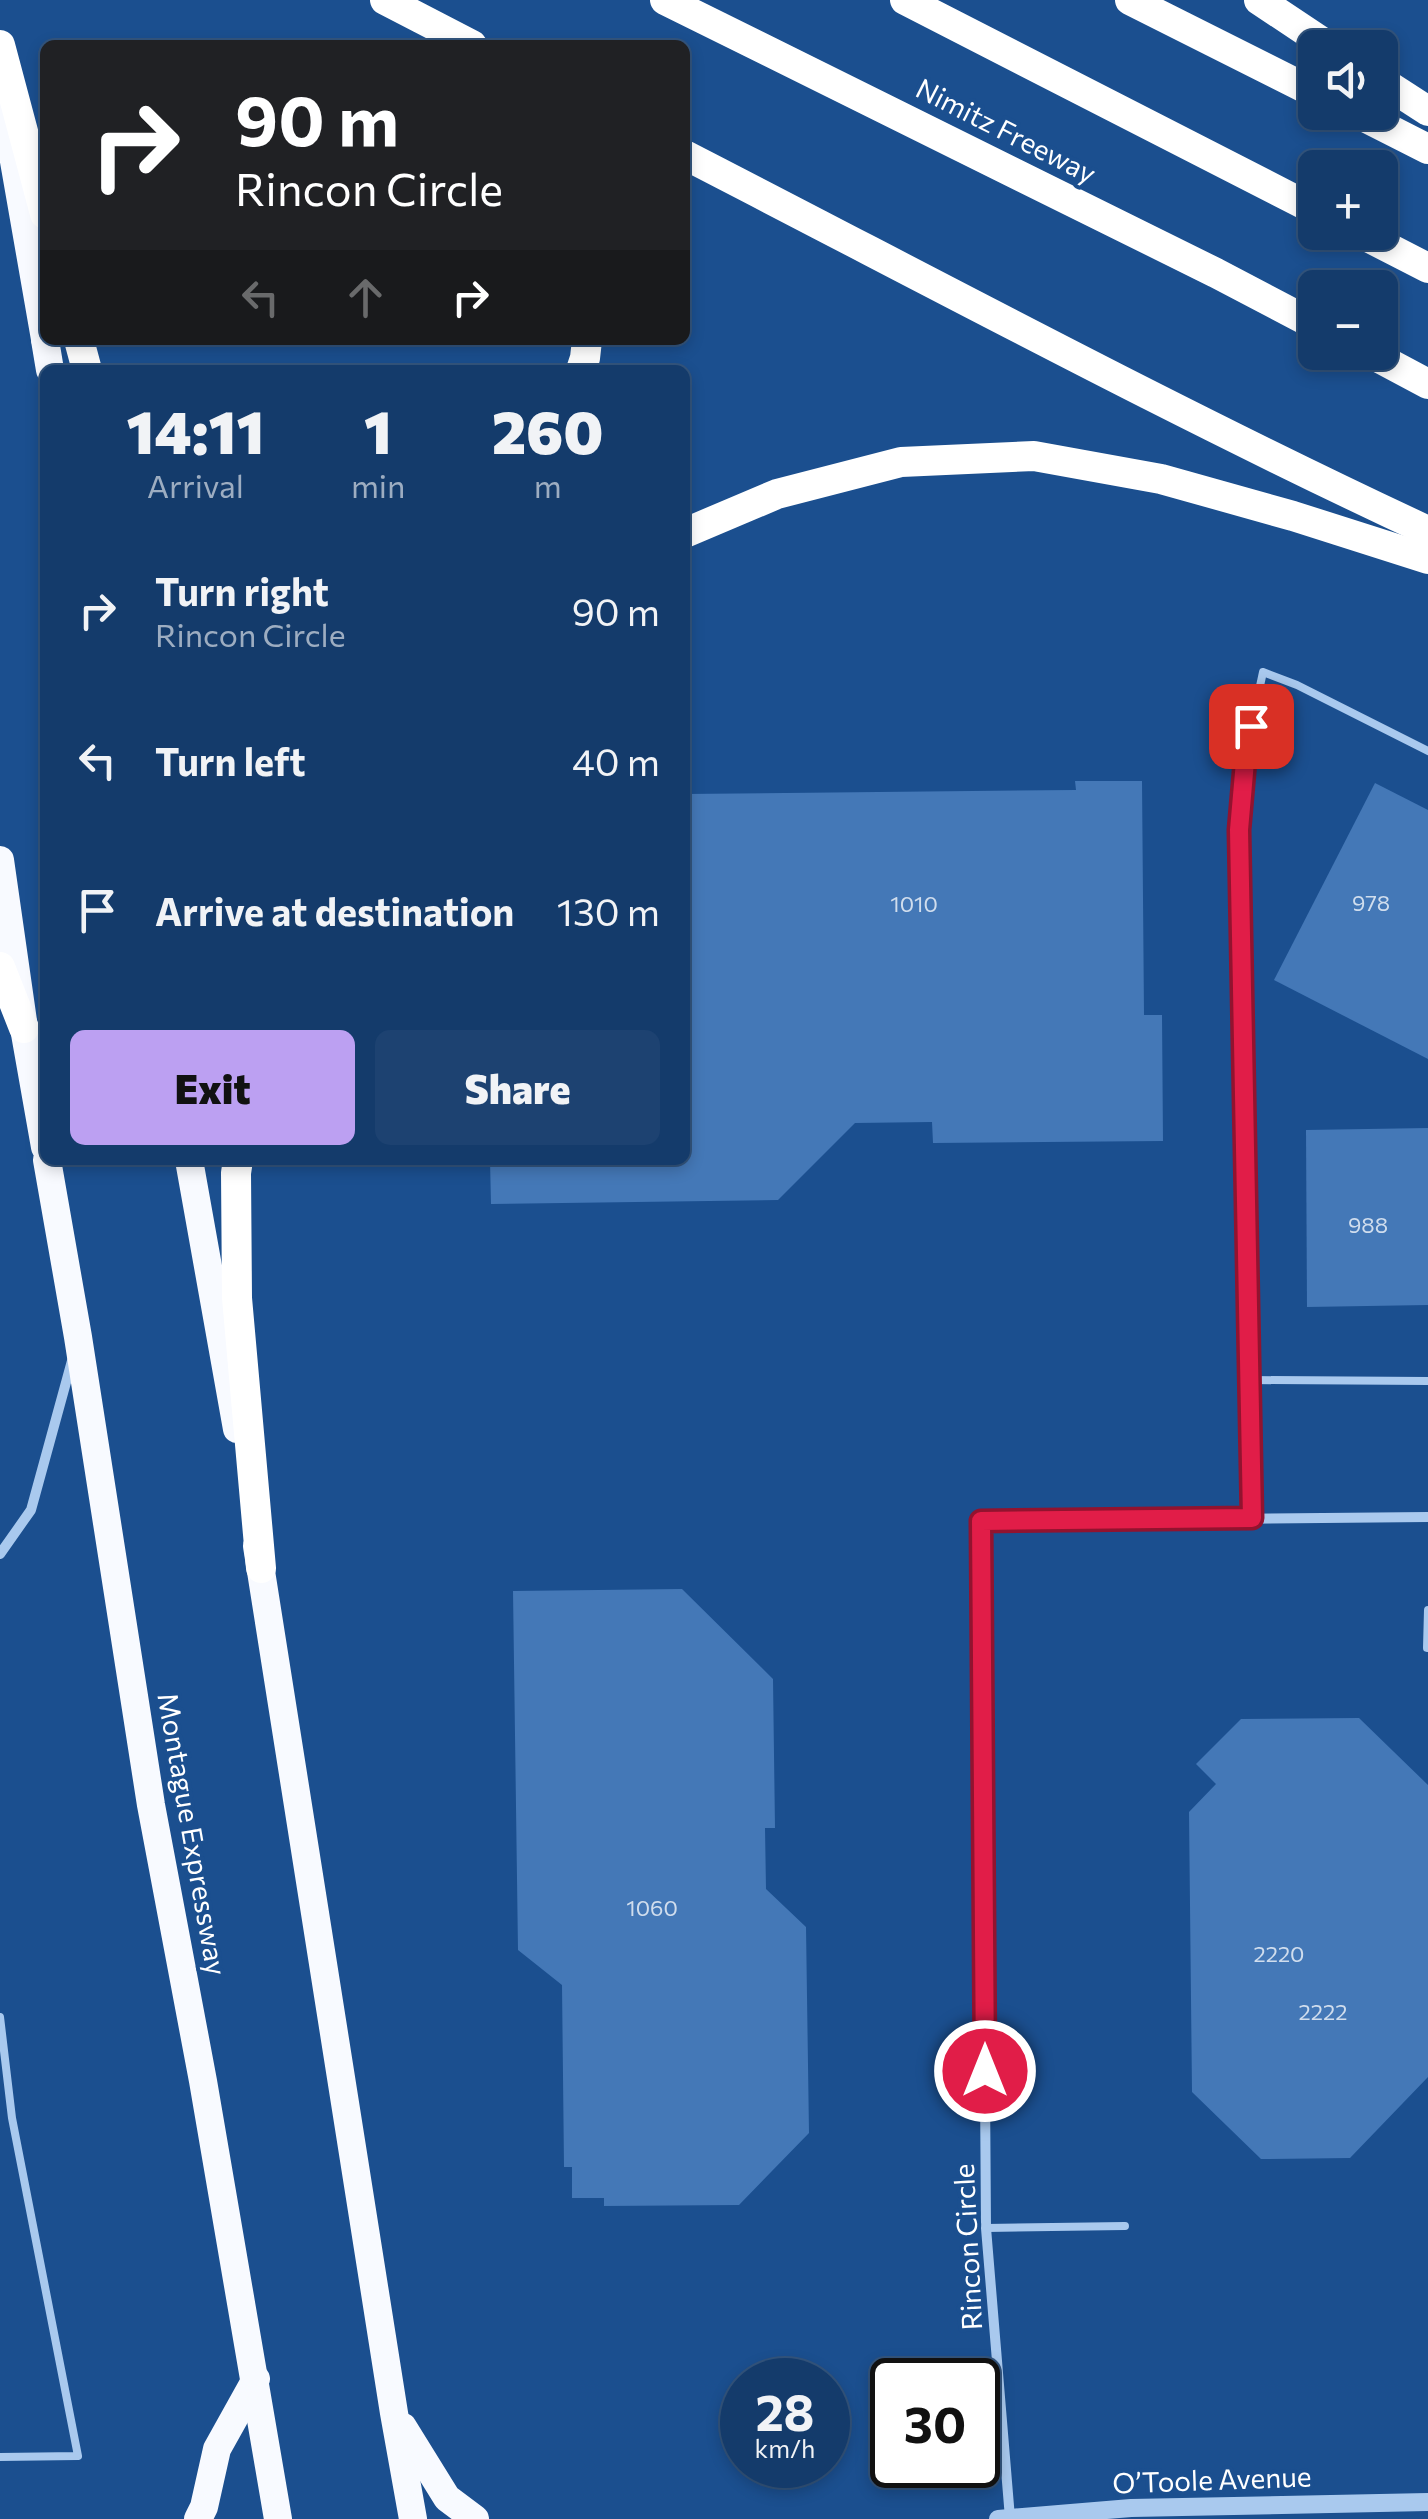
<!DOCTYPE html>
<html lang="en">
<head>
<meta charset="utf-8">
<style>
  :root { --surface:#143b6b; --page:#1d4271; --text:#f1f3f6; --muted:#9dadc1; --line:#33557e; --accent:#bca0f2 }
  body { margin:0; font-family:Commissioner,sans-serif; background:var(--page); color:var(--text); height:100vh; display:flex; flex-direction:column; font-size:38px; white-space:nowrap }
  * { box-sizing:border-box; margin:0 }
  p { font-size:32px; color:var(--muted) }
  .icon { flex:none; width:55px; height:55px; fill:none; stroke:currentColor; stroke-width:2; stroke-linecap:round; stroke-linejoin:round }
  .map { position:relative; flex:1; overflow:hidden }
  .sheet { position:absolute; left:40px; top:365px; width:650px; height:800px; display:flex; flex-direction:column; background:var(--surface); border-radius:15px; box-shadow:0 5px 15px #0003,0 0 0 2px var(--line) }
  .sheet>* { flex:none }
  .banner { position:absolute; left:40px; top:40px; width:650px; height:305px; border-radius:15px; box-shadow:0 5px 15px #0003,0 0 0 2px var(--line); background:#202124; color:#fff; overflow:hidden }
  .buttons { position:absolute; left:1298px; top:30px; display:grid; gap:20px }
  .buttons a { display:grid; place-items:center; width:100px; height:100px; border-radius:15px; background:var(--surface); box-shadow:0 5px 15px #0003,0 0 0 2px var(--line); font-size:50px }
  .speed { position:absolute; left:720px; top:2358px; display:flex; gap:20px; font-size:50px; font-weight:700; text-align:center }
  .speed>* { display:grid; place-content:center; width:130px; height:130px; border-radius:50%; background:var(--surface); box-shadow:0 5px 15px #0003,0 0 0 2px var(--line); line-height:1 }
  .speed small { font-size:25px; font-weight:400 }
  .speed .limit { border:5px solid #111; border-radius:15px; background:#fff; color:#111 }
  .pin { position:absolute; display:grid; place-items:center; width:85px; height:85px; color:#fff; margin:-42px; border-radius:20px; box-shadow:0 5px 15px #0006 }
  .me { position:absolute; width:110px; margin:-55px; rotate:0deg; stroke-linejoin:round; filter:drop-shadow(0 0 8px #0008) }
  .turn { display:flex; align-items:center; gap:35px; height:210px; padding:0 30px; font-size:45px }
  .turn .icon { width:130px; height:130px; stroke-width:2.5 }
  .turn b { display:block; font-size:70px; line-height:85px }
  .lanes { display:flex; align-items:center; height:95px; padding:0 30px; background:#0003; justify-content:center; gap:50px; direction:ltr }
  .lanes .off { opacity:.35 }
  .eta { display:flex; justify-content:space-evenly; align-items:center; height:170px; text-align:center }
  .eta b { font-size:60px; font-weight:800; line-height:70px }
  .action { display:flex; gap:20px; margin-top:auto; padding:20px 30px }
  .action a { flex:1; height:115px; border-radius:15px; background:var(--accent); color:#111; font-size:40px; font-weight:800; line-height:115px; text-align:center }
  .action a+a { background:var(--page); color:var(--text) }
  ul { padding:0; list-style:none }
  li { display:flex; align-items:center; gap:30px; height:150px; padding:0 30px }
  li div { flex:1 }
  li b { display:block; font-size:38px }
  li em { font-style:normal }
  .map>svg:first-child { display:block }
  .building { fill:#4478b7 }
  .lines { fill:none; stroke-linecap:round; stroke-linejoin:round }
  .service { stroke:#a9c9ee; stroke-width:8 }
  .minor { stroke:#a9c9ee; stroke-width:10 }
  .tertiary { stroke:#a9c9ee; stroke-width:18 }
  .trunk { stroke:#f8faff; stroke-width:28 }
  .motorway { stroke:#fff; stroke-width:30 }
  .route-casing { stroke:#92132f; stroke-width:25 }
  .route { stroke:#e11d48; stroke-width:18 }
  .labels { text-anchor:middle; stroke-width:8; stroke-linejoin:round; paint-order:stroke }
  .number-label { font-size:22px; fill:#d0dded }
  .street-label { font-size:28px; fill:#fff; stroke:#1b4f8f }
</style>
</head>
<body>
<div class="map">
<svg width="1428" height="2519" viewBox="0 0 1428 2519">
  <rect width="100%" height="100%" fill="#1b4f8f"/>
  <!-- building -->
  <g class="building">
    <path d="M1075,781H1142L1144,1015H1162L1163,1141L933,1143L932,1122L855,1123L778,1200L491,1204L490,1160H685V794L1076,790Z"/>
    <path d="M1375,783L1428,810V1059L1274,980Z"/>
    <path d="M1428,1128V1305L1307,1307L1306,1130Z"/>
    <path d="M682,1589L773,1679L775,1828H765L766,1889L806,1927L809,2133L739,2205L604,2206V2198H572V2167H564L562,1985L518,1950L513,1591Z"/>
    <path d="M1359,1718L1428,1785V2077L1350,2158L1261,2159L1192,2092L1189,1812L1216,1784L1196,1764L1241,1719Z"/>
  </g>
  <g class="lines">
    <!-- service -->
    <g class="service">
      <path d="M1249,1380L1428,1381"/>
      <path d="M1252,1518L1239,830L1246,751L1263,672L1297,685L1428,751"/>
      <path d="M1427,1648L1428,1610"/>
      <path d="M0,2017L12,2118L78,2456L0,2457"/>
      <path d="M986,2228L1125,2226"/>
    </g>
    <!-- minor -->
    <g class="minor">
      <path d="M0,1554L31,1510L73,1357"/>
      <path d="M1010,2518L986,2228L981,1521L1428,1517"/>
    </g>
    <!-- tertiary -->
    <path class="tertiary" d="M998,2519L1131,2508L1428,2502"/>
    <!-- trunk -->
    <g class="trunk">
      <path d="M4,104L45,339"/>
      <path d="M45,340L50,370"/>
      <path d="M0,860L24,1028L45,1147"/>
      <path d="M47,1160L78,1337L151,1805L203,2081L278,2519"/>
      <path d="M189,1160L237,1429"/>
      <path d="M257,1546L394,2413L413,2519"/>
      <path d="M403,2427L447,2498L475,2519"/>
      <path d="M198,2519L204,2507L217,2449L256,2379"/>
    </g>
    <!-- motorway -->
    <g class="motorway">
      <path d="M385,0L472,45"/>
      <path d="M665,0L1216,273L1315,325"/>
      <path d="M905,0L1315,210"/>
      <path d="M1130,0L1315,93"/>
      <path d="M1259,0L1331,48"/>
      <path d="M0,45L45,214"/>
      <path d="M1380,80L1428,111"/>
      <path d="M1355,112L1428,149"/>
      <path d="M685,155C932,282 1177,414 1428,531"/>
      <path d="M1358,232L1428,268"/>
      <path d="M79,340L87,370"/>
      <path d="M1368,352L1428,384"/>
      <path d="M581,370L585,358L587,340"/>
      <path d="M685,533L777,494L901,462L1034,456L1161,479L1293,516L1428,559"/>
      <path d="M0,967L24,1028"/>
      <path d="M238,1160L236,1173L237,1298L261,1568"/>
    </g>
  </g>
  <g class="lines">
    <!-- route casing -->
    <g class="route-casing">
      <path id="route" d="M985,2071L981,1521L1252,1518L1239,830L1246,750L1251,726"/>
    </g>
    <!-- route -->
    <use href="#route" class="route"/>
  </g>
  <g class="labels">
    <!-- number labels -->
    <g class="number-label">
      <text x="1371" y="911">978</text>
      <text x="914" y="912">1010</text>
      <text x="1368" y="1233">988</text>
      <text x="652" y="1916">1060</text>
      <text x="1279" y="1962">2220</text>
      <text x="1323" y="2020">2222</text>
    </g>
    <!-- street labels -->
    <g class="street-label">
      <text transform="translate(1006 131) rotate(27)" y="10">Nimitz Freeway</text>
      <text transform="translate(192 1834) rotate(80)" y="10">Montague Expressway</text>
      <text transform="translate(968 2247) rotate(-93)" y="10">Rincon Circle</text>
      <text transform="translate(1212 2480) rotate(-2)" y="10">O’Toole Avenue</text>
    </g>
  </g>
</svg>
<div class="buttons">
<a><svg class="icon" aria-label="sound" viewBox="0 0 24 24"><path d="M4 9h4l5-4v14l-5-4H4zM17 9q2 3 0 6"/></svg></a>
<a>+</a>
<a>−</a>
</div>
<div class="speed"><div>28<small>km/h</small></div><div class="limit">30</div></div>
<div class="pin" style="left:1251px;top:726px;background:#d93025"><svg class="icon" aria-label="arrive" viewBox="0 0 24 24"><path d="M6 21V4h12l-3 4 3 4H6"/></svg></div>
<svg class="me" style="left:985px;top:2071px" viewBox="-20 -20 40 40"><circle r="17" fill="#e11d48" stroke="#fff" stroke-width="3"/><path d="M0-11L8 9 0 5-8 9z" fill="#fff"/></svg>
<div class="banner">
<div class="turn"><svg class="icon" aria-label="right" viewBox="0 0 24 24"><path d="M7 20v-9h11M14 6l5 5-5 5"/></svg><div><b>90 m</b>Rincon Circle</div></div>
<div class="lanes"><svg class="icon off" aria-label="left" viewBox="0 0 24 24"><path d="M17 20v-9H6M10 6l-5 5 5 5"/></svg><svg class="icon off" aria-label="ahead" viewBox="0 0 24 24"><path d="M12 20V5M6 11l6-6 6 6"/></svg><svg class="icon" aria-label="right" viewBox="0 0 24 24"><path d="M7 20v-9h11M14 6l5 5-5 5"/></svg></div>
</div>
<section class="sheet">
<div class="eta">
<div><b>14:11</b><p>Arrival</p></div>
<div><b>1</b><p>min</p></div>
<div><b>260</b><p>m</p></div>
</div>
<ul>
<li><svg class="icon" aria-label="right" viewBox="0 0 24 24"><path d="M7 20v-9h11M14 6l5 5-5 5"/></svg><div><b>Turn right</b><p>Rincon Circle</p></div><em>90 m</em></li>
<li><svg class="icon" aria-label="left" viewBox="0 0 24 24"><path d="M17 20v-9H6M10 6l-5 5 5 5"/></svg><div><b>Turn left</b></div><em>40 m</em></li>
<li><svg class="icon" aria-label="arrive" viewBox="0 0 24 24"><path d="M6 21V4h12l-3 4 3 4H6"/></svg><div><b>Arrive at destination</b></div><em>130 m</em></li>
</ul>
<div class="action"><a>Exit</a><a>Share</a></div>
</section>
</div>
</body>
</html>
